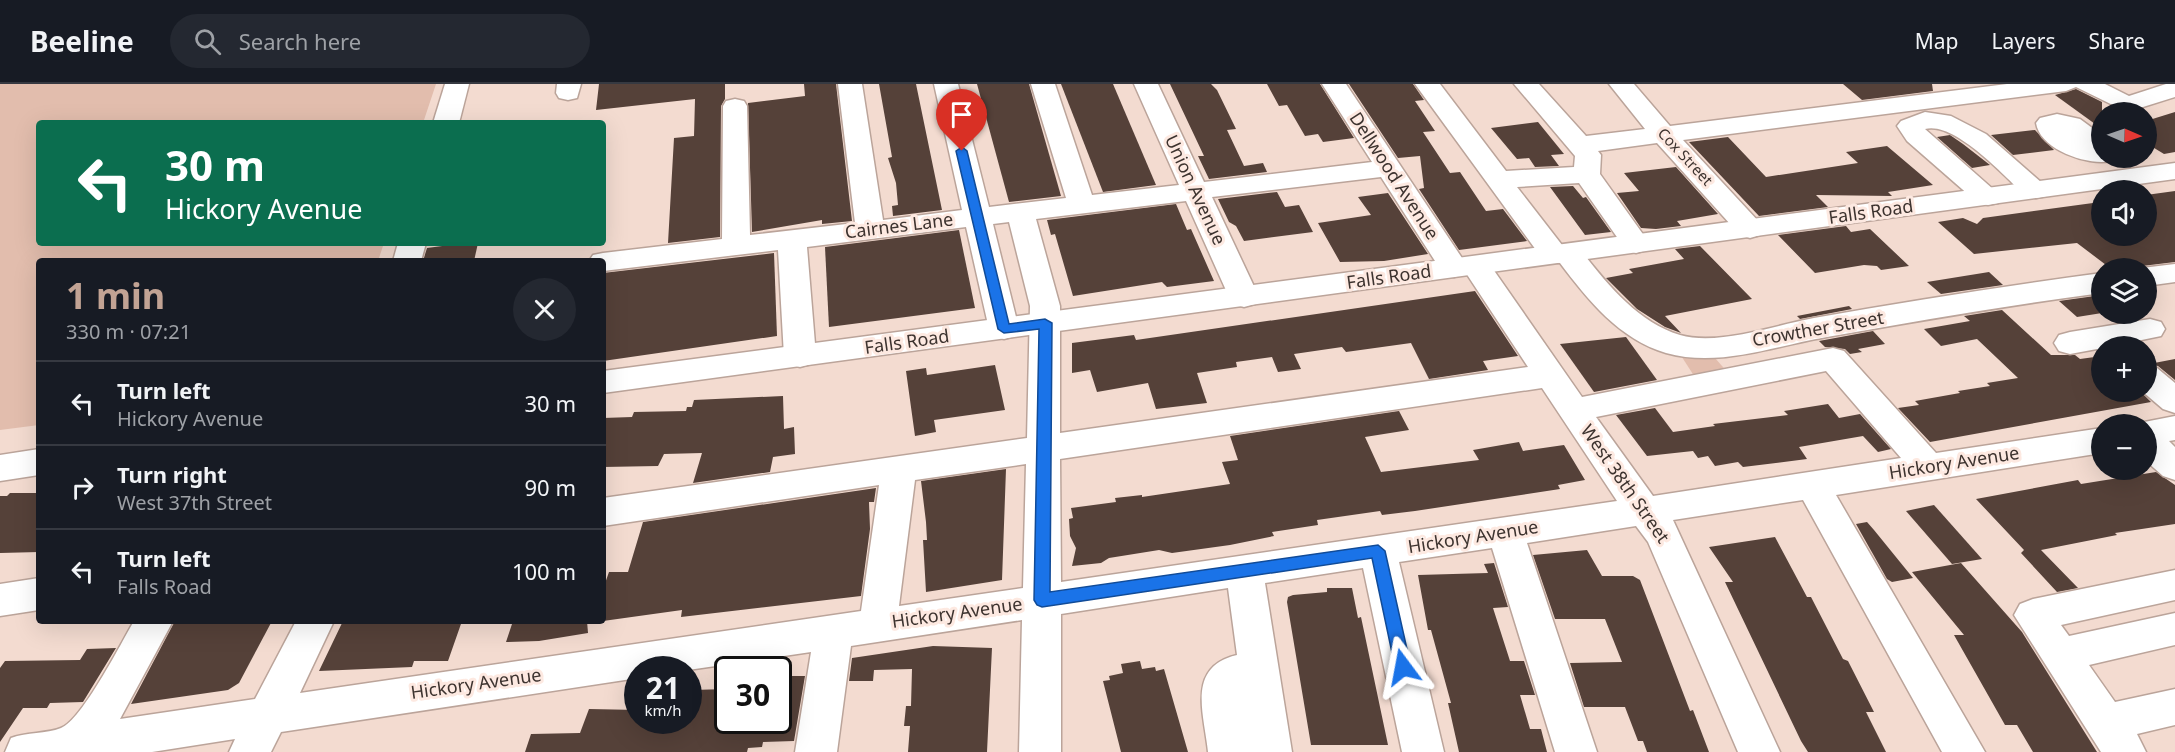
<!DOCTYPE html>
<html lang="en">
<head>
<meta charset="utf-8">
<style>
  :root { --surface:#171b24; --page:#242831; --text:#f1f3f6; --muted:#9ea1a6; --line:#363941; --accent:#c2a394 }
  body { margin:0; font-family:"Noto Sans",sans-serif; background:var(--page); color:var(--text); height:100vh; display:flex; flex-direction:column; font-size:22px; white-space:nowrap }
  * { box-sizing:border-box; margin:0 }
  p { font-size:20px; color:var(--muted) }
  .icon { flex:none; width:33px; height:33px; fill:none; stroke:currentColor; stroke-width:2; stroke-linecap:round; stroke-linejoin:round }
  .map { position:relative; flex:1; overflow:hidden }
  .panel { position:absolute; left:36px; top:174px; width:570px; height:366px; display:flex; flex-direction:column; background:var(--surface); border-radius:6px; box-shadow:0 6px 24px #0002 }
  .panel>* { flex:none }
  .guide { position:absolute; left:36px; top:36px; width:570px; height:126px; border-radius:6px; box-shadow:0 6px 24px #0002; background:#0b6e4f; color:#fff; overflow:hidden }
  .needle { width:39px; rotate:92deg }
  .buttons { position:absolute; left:2091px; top:18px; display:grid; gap:12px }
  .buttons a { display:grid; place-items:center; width:66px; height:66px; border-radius:50%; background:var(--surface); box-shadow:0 6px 24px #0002; font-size:30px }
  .speed { position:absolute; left:624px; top:572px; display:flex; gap:12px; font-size:30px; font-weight:700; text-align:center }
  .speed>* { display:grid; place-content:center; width:78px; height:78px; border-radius:50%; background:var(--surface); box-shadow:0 6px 24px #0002; line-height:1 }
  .speed small { font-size:15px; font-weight:400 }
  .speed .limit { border:3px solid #111; border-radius:9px; background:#fff; color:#111 }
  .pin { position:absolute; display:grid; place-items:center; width:51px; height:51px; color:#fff; margin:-62px -26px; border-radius:50% 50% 50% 0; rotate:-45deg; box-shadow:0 0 6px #0007 }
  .pin .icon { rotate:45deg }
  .me { position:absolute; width:66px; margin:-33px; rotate:347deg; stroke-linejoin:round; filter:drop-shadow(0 0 4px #0008) }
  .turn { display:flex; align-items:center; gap:21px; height:126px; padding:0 30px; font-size:27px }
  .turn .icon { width:78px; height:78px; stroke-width:2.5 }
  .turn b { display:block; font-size:42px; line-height:51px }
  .round { display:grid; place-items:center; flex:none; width:63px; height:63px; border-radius:32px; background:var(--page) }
  .overview { display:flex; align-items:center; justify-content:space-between; height:102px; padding:0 30px }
  h1 { font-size:36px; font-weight:700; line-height:45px; color:var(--accent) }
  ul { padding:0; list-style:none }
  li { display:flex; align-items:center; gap:18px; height:84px; padding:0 30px; border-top:2px solid var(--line) }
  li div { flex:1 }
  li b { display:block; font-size:22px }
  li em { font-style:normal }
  header { display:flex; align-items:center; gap:36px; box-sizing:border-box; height:84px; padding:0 30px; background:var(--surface); border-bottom:2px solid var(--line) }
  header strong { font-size:28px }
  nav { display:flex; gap:33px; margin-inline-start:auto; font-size:21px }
  .search { width:420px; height:54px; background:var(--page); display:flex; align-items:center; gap:15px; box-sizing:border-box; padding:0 21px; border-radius:33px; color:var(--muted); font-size:22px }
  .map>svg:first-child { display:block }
  .green { fill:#e2bdad }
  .building { fill:#554139 }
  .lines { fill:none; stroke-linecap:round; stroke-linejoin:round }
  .minor-casing { stroke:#bba49a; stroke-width:3 }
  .major-casing { stroke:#bba49a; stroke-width:3 }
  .minor { fill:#fff; fill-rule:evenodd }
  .major { fill:#fff; fill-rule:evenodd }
  .route { fill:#1a73e8; stroke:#114b97; stroke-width:1.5 }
  .labels { text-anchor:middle; stroke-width:6; stroke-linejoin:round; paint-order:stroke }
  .far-street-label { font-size:15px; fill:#3d332f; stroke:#fde9e1 }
  .street-label { font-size:18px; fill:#3d332f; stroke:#fde9e1 }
</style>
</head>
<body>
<header>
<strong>Beeline</strong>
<div class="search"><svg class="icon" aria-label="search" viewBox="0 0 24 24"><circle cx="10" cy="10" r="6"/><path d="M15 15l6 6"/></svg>Search here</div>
<nav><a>Map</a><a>Layers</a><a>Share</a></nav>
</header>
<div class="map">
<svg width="2175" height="668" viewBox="0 0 2175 668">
  <rect width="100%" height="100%" fill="#f3dbd0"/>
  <!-- green -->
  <g class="green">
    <path d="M0,0H436L423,39H39V159H384L378,177H39V341L0,346Z"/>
    <path d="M1707,265L1730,291L1698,298L1678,267Z"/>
  </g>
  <!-- building -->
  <g class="building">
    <path d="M599,0H725V15L721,22L720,153L668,159L674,54L694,52L695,15L596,26Z"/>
    <path d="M804,0H836L852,137L822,140V136L752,148L748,19L805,12Z"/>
    <path d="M879,0H916L942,126L893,132L892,122L898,121L896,99L888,74L892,73Z"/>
    <path d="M977,0H1029L1061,112L1009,118Z"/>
    <path d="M1061,0H1113L1156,101L1103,108Z"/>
    <path d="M1170,0H1211L1217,6L1236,45L1227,46L1244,82L1263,79L1267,88L1209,95L1198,72H1204Z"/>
    <path d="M1267,0H1320L1354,54L1323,58L1318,50L1305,52L1287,21L1279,22Z"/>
    <path d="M1349,0H1413L1424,16L1415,17L1435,47L1423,48L1450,89L1460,88L1486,127L1503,125L1527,157L1459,166L1419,105L1424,104L1420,72L1398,74Z"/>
    <path d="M1843,0H1932L1933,7L1862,16Z"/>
    <path d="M2076,5L2102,18V45L2055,11Z"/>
    <path d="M2175,28V68L2164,70L2146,59V37Z"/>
    <path d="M1538,38L1564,70L1551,71L1559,82L1535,83L1529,74L1517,75L1491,44Z"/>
    <path d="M2035,46L2054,66L2013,71L1991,51Z"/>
    <path d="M1950,51L1963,60L1990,81L1972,84L1937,53Z"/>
    <path d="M1728,53L1766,93L1858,79L1846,68L1887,62L1933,101L1888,108L1892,112L1816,111L1828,123L1759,132L1689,58Z"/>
    <path d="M1676,83L1718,130L1677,137L1681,142L1656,145L1641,144L1617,109L1639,107L1624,89Z"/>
    <path d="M1573,102L1583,114L1586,113L1611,148L1585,151L1550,103Z"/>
    <path d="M2175,107V178L2142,182L2140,184H2110L2077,159L1974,170L1938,138L1963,134L1977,140L1983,134L2093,119L2102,125V152H2146V111Z"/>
    <path d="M1277,108L1285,123L1299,121L1313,148L1244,157L1236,142L1229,138L1218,115Z"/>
    <path d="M1388,109L1428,170L1384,177L1340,178L1318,139L1371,131L1358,113Z"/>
    <path d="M1176,120L1187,146L1191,145L1214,197L1167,203L1162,198L1073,212L1055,150L1051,151L1047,136Z"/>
    <path d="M1846,142L1851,148L1870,145L1909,182L1881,186L1877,182L1864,181L1815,189L1778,151Z"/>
    <path d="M959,146L975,224L829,243L825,163Z"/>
    <path d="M465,159H478L474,177H423L427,164Z"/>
    <path d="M1700,162L1752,215L1665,232L1681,249L1665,243L1637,225L1606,194L1633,189L1629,185L1684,175L1675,165Z"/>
    <path d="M774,169L777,252L603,277V189Z"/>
    <path d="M1989,188L2003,201L1941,210L1927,198Z"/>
    <path d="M1475,207L1518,272L1483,277L1488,286L1429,295L1411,259L1346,268L1342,263L1294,270L1301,285L1278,288L1272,273L1236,278L1237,283L1197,289L1207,319L1156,325L1148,299L1097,308L1090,286L1072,289V259L1134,251L1136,256Z"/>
    <path d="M2102,211V229L2077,233L2059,217Z"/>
    <path d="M1849,222L1852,225L1800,235L1797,232Z"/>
    <path d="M2002,226L2051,271H2075L2080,275L2102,272V308H2141L2151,318L1930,358L1898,324L1919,321L1915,317L1960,309L1958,307L1990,302L1987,299L2018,294L1977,255L1941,262L1924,245L1970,237L1964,232Z"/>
    <path d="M1873,247L1885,260L1858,265L1862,268L1850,270L1845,265L1825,263L1819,257Z"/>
    <path d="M1626,253L1657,296L1594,308L1560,260Z"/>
    <path d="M2175,275V296L2158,282L2149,280Z"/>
    <path d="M995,281L1005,326L934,336L936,348L915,352L906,287L926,284L927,291Z"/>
    <path d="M783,312L784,345L794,343L795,370L773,373L770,388L693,399L702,369L664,370L658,382L603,383V334L632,333L634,328L686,327L687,323H692L694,316Z"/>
    <path d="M1828,320L1839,334L1860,330L1891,365L1878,368L1863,352L1799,363L1807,375L1743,383L1738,378L1715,382L1708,372L1698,374L1693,367L1647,372L1616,331L1655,324L1673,348L1715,342L1713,340L1788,331L1784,327Z"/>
    <path d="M1399,327L1409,346L1365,353L1381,388L1479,376L1473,366L1519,358L1523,367L1564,361L1585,396L1558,401L1560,405L1415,427L1382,431L1380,427L1317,436L1318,441L1272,448L1274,452L1230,461L1172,469L1159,466L1109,474L1101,479L1072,482L1076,464L1070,452L1069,435L1073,434L1071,424L1116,418L1115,414L1142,411V413L1230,400L1222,378L1238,376L1230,352Z"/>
    <path d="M1006,385L1002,496L926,508L923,456H927L926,438L921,397Z"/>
    <path d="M2156,388L2175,401V440L2115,449L2117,451L2041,466L2078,504L2057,508L2021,469L2024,466L1976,415L2078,396L2081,400Z"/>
    <path d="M876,404L874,418H869L870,445L861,512L681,533L682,526L603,537V505L609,488H628L643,438Z"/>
    <path d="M10,409H39V468L0,469V412H7Z"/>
    <path d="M1934,421L1982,475L1952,480L1906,427Z"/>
    <path d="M1867,438L1874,446L1913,494L1892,498L1887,495L1856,440Z"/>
    <path d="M1775,453L1807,513H1811L1843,575L1848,577L1874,628H1866L1886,668H1808L1801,657L1725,498H1733L1709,463Z"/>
    <path d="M1587,466L1602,492H1633L1640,496L1690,627L1693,626L1709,668H1647L1643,657H1638L1625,623H1584L1570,579L1622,578L1605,535H1555L1533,471Z"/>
    <path d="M1494,479L1508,523L1493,524L1510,577H1524L1535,611H1520L1530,645H1541L1547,668H1459L1448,619H1451L1431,546H1428L1418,491L1488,489L1484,480Z"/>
    <path d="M1961,479L2022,548L2097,668H2033L2017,641H2005L1954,551H1964L1912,488Z"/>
    <path d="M1327,504H1352L1358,534L1361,533L1388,661H1311L1287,518L1288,513L1293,511L1327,508Z"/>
    <path d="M175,537H272L239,599L228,606L131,620Z"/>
    <path d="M343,537H462L448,577H414L412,583L319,587Z"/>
    <path d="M513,537H587L588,549L539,557L506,558Z"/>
    <path d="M933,562L992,564L987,668H908L910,642H904L906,622H911L912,585L874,586L873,597H849L852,574Z"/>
    <path d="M116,564L83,618L50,619L47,624H23L0,658V584L5,577L80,576L87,565Z"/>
    <path d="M1140,577L1142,585L1155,583L1156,587L1164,585L1188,668H1121L1103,597L1110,596L1109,592L1123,589L1121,580Z"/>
    <path d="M782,592H805L794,657L763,658L762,663L748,664L747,668H525L531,650L580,649L589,625L638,626V636H688V613L692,606L728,605V636H778V598H781Z"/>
  </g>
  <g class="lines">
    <!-- minor casing -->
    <g class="minor-casing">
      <g id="minor">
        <path d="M445,0H469L459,39H433Z"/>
        <path d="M557,0H581L577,14L568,16L559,14L556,9Z"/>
        <path d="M838,0H862L883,136L962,126L934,0H958L989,123L1066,114L1031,0H1055L1092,111L1179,101L1134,0H1158L1204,98L1372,78L1322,0H1346L1464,177L1476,173L1486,175L1582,313L1833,264L1844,267L1936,369L2102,344V369L1836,411L1985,668H1942L1803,416L1673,436L1780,668H1738L1648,458L1636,442L1527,459L1597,668H1555L1492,464L1399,478L1444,668H1402L1363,484L1265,499L1292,668H1250L1242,607L1250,668H1208C1204,629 1186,583 1237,571L1228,504L1061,530V668H1019L1022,536L851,562L837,668H795L811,568L688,586L638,585V594L281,648L271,668H229L235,655L152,668H5L11,654C27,648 46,650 61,644C82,636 121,559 134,537H173L120,635L255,615L296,537H334L300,609L861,527L879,401L603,442V414L1027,354L1030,222L1009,138L993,140L1019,245L1015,252L1004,255L993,252L989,245L966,143L807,163L816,272L811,280L800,283L789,280L784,272L778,166L603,187V177H589L593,171L603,169L722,155L723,22L726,17L735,15L744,17L747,22L750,151L855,139ZM1381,93L1444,191L1454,193L1466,189L1528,283L1060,349V222L1036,135L1186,117L1229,213L1233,220L1244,223L1255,220L1259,213L1212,113ZM1826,287L1901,374L1653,412L1596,333ZM1542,304L1617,417L1061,498L1060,375ZM1026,380L1023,504L899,522L915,396Z"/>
        <path d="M1415,0H1440L1506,87L1574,83L1575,72L1514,0H1539L1586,52L1645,45L1609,0H1634L1670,42L2007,0H2105L2129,12L2166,0H2175V13L2127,28L2076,3L2066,7L1683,56L1760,139L1764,145L1760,151L1750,154L1740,151L1657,59L1598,67L1601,71L1600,90L1650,160L1646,166L1636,169L1626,166L1579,99L1517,103L1562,161L1578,163C1605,197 1636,238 1680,251C1719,262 1775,241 1814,234C1909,217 2005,202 2102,189V209C2010,221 1918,237 1827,253C1774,262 1719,284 1666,269C1619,255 1588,216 1560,179L1544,177Z"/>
        <path d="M1925,28L1951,32L1986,50L2050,106L2046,112L2036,114L2026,112C2005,93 1955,37 1925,45L2002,113L1998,119L1988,121L1978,119L1907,57L1897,42L1901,37Z"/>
        <path d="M2057,30L2080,35L2099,49L2102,74H2113L2111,77C2088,82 2040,66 2036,39L2040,34Z"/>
        <path d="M398,159H426L421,177H393Z"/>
        <path d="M2175,180V198L2146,202V184H2142Z"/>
        <path d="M2150,235L2161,238L2165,245L2161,252L2127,259L2128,262H2102V269L2097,265L2070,270L2059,267L2054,259L2059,251L2070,248Z"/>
        <path d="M2146,281L2157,284L2175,299V329L2163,325L2143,308H2146Z"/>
        <path d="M2175,332V356L2169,357L2175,363V396L2163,392L2146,377V340H2134Z"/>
        <path d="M2175,486V516L2061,541L2069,552L2175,529V561L2089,581L2115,618L2175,605V641L2137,650L2146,668H2101L2014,531L2020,520L2033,515Z"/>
        <path d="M39,494V526L0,532V500Z"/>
      </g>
    </g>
    <!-- major casing -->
    <g class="major-casing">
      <g id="major">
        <path d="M2175,79V95L603,309V287Z"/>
        <path d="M39,365V391L0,397V371Z"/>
      </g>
    </g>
    <!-- minor -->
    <use href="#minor" class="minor"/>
    <!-- major -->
    <use href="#major" class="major"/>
  </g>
  <!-- route -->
  <path class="route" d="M962,63L967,67L1009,240L1045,235L1052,239L1050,508L1378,461L1385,467L1411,583L1409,588H1397L1395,583L1372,474L1042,523L1037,521L1034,516L1039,245L1004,249L998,245L956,67Z"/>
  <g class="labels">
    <!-- far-street labels -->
    <g class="far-street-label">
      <text transform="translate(1685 73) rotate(47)" y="5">Cox Street</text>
    </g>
    <!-- street labels -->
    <g class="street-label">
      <text transform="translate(1394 92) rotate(57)" y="6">Dellwood Avenue</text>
      <text transform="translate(1195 106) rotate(65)" y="6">Union Avenue</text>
      <text transform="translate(1871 128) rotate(-8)" y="6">Falls Road</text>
      <text transform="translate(899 142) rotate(-7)" y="6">Cairnes Lane</text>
      <text transform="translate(1389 193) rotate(-8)" y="6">Falls Road</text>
      <text transform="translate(1818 245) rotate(-10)" y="6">Crowther Street</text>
      <text transform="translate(907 258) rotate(-8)" y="6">Falls Road</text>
      <text transform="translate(1954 379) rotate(-9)" y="6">Hickory Avenue</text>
      <text transform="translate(1625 400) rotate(55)" y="6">West 38th Street</text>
      <text transform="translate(1473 453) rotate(-9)" y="6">Hickory Avenue</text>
      <text transform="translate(957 529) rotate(-8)" y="6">Hickory Avenue</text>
      <text transform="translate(476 600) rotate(-8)" y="6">Hickory Avenue</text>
    </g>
  </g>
</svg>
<div class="buttons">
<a><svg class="needle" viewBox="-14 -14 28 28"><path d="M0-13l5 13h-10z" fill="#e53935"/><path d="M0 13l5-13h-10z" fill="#9ea1a6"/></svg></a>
<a><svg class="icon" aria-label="sound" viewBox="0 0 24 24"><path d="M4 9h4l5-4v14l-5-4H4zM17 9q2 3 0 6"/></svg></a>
<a><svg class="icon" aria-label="layers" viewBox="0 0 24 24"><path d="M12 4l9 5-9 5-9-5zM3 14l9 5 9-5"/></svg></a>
<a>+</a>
<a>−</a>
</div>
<div class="speed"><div>21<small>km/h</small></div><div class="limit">30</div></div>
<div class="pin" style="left:962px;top:67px;background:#d93025"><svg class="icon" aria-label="arrive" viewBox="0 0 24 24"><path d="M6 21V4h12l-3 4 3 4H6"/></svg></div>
<svg class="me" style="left:1403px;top:583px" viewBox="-20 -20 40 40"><path d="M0-17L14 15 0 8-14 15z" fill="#1a73e8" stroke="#fff" stroke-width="4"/></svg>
<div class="guide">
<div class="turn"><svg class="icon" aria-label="left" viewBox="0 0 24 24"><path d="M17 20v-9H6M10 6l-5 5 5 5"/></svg><div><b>30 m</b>Hickory Avenue</div></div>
</div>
<section class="panel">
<div class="overview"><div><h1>1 min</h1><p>330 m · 07:21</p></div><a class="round"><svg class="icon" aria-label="close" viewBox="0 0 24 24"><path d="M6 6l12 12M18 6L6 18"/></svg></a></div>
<ul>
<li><svg class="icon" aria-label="left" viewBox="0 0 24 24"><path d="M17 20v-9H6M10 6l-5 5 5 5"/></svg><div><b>Turn left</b><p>Hickory Avenue</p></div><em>30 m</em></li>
<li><svg class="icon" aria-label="right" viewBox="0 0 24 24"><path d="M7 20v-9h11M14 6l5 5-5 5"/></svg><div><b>Turn right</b><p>West 37th Street</p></div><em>90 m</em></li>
<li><svg class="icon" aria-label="left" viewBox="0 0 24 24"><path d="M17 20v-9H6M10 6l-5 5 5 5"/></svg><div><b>Turn left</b><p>Falls Road</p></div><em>100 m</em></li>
</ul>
</section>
</div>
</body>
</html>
